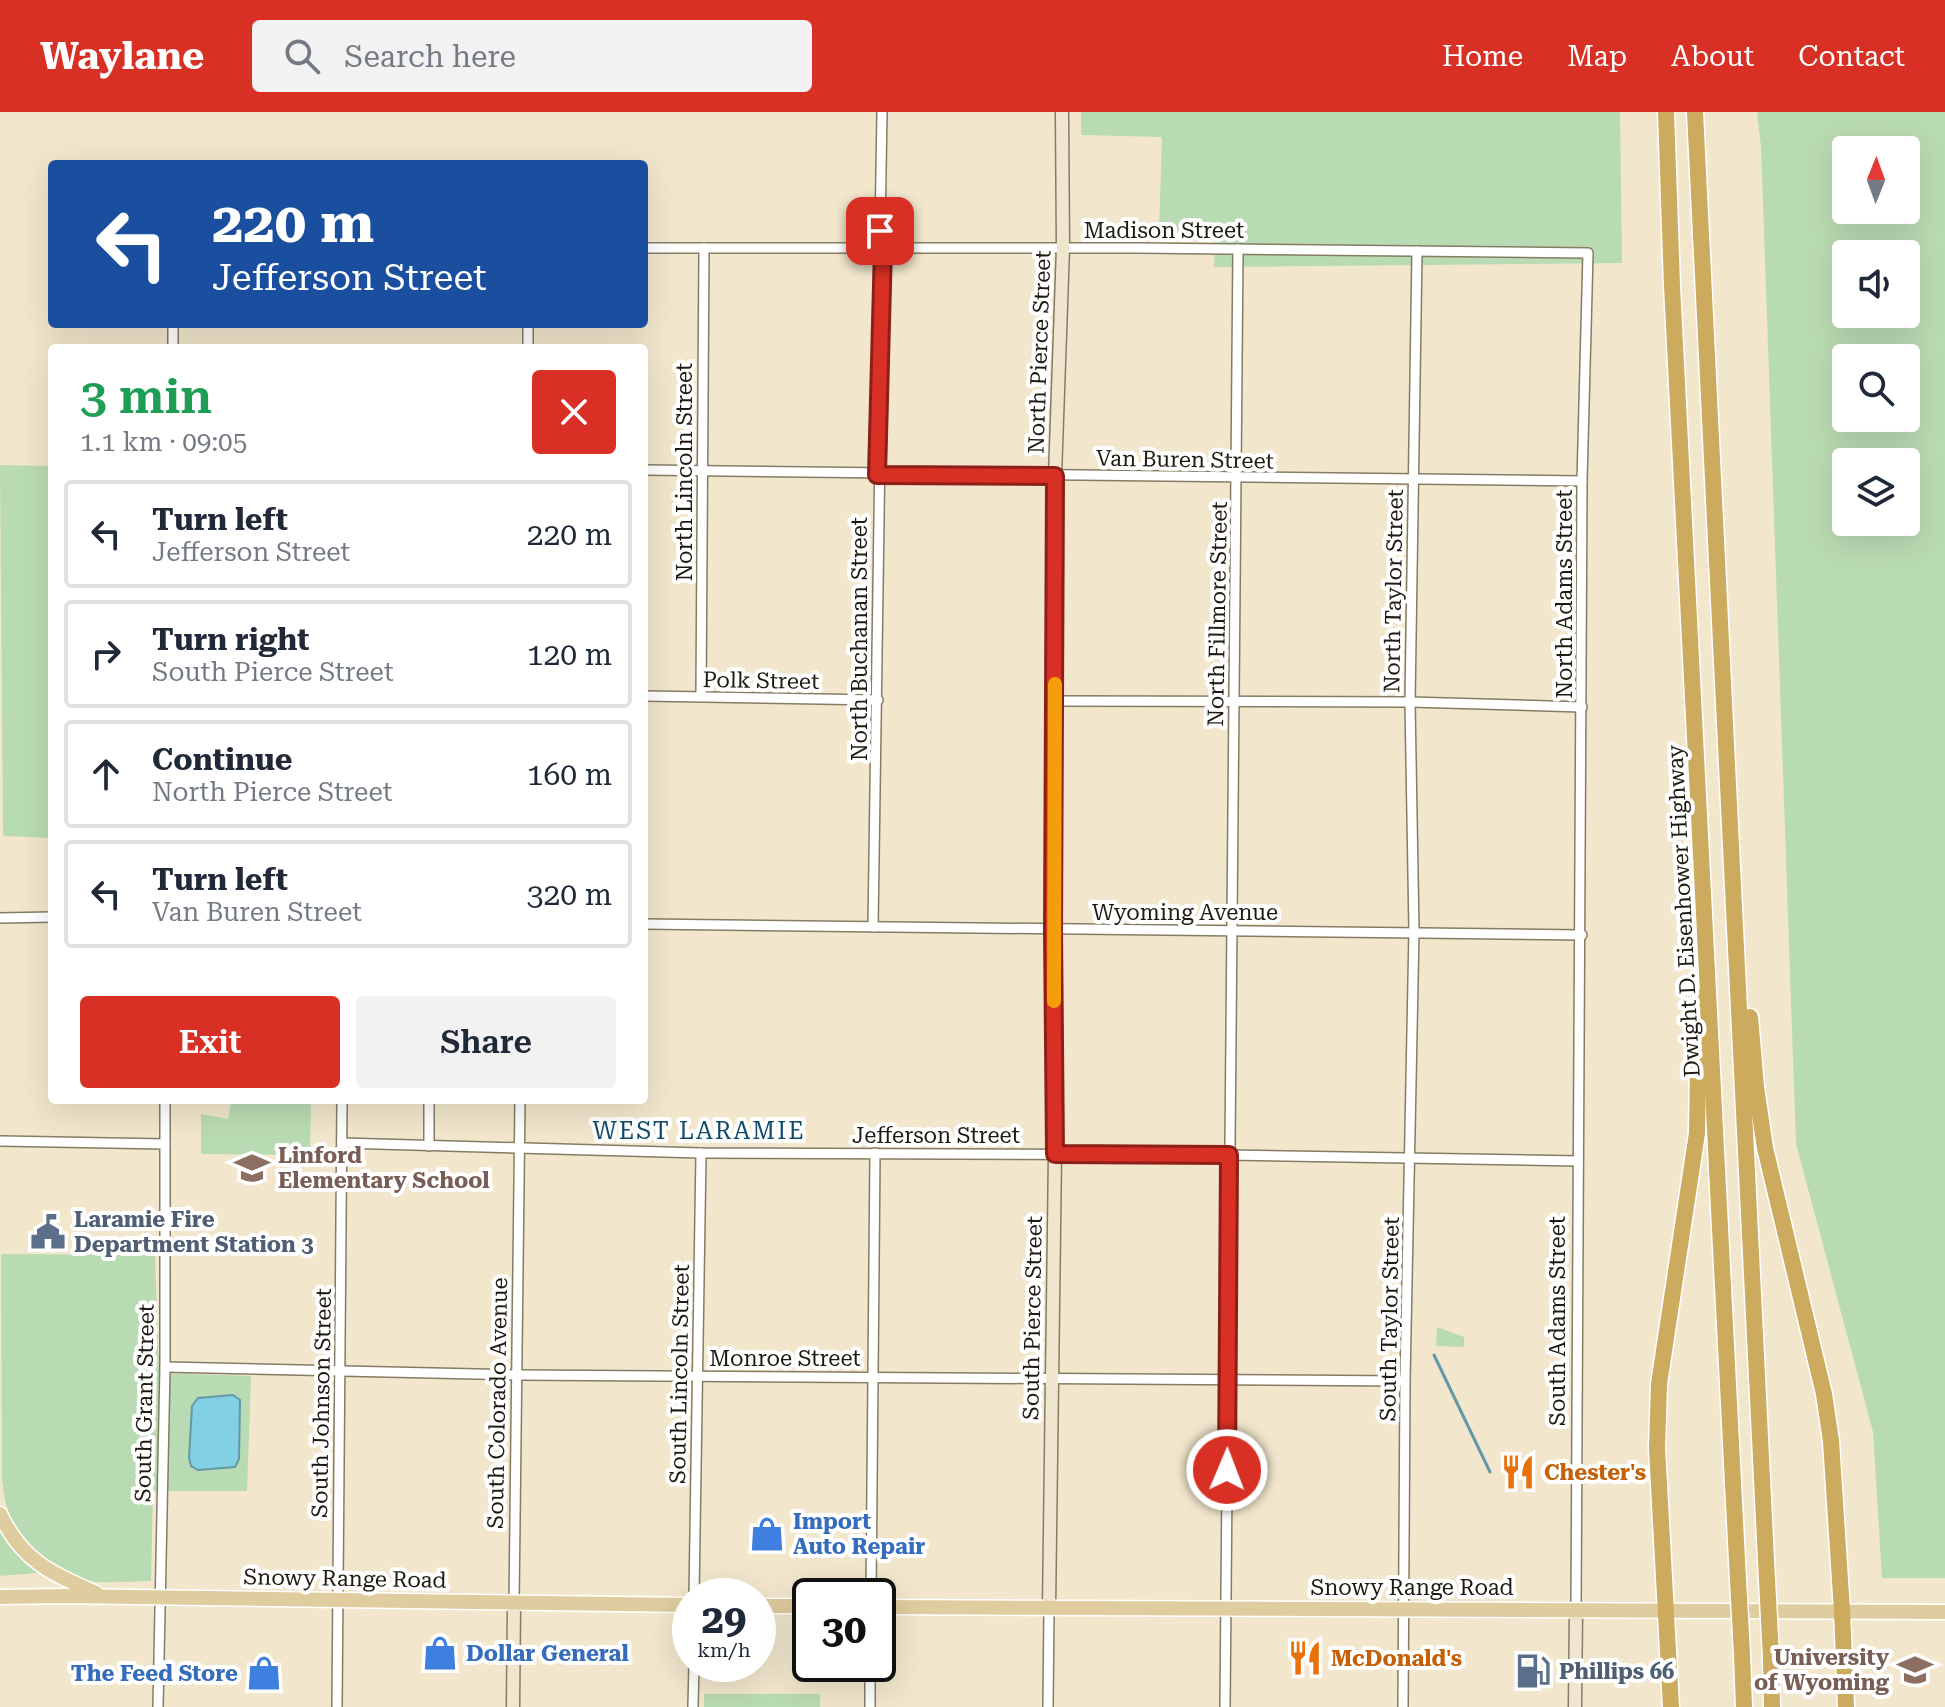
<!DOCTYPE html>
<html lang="en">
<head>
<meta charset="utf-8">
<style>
  :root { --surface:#fff; --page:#f2f2f3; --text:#1f2937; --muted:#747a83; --line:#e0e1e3; --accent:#d93025 }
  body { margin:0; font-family:"Roboto Serif",serif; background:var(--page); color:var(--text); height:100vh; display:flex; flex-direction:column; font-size:30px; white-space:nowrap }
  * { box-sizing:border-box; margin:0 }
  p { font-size:26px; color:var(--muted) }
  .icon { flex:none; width:44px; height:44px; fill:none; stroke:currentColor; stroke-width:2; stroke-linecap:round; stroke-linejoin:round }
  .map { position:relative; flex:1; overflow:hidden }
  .sheet { position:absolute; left:48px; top:232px; width:600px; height:760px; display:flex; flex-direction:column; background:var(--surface); border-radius:8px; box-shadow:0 8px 32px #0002 }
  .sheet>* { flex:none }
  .guide { position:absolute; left:48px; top:48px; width:600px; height:168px; border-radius:8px; box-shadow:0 8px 32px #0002; background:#1a4fa0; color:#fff; overflow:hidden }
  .needle { width:52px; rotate:1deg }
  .fabs { position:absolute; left:1832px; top:24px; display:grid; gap:16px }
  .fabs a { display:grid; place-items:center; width:88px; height:88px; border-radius:8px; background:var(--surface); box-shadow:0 8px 32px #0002; font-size:40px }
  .speed { position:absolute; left:672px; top:1466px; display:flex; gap:16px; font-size:40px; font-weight:700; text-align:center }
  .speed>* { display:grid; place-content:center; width:104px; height:104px; border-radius:50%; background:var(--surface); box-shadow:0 8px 32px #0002; line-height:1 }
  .speed small { font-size:20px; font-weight:400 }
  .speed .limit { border:4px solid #111; border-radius:12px; background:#fff; color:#111 }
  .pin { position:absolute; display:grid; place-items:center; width:68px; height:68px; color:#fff; margin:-34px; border-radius:16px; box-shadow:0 4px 12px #0006 }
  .me { position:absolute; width:88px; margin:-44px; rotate:1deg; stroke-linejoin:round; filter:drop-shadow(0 0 6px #0008) }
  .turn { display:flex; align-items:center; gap:28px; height:168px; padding:0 32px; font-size:36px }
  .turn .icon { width:104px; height:104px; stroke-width:2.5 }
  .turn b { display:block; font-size:56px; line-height:68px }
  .round { display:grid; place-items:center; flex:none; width:84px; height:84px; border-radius:8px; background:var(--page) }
  .overview { display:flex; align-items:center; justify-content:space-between; height:136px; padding:0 32px }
  h1 { font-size:48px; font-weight:600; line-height:60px; color:#1e9e55 }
  .cta { display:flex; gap:16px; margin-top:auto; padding:16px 32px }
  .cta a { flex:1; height:92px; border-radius:8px; background:var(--accent); color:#fff; font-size:32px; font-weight:600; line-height:92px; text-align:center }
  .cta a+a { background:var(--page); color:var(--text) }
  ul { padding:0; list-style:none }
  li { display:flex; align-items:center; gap:24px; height:108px; margin:0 16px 12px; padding:0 16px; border:4px solid var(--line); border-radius:8px }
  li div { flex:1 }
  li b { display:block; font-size:30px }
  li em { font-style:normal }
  header { display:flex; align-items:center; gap:48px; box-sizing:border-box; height:112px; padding:0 40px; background:var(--accent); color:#fff }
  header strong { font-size:38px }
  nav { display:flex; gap:44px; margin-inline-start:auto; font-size:28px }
  .search { width:560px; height:72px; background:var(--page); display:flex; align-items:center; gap:20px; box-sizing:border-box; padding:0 28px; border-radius:8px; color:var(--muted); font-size:30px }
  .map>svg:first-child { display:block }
  .green { fill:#b9dbb3; fill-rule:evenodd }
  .water { fill:#81d0e4; stroke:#6399a4; stroke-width:2 }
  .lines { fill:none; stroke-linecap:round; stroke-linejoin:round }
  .stream { stroke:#6399a4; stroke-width:3 }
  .street-casing { stroke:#867c64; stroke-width:12 }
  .secondary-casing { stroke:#867c64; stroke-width:15 }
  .primary-casing { stroke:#fff; stroke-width:17 }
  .highway-casing { stroke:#fff; stroke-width:19 }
  .street { stroke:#fff; stroke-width:9 }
  .secondary { stroke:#f0e6cf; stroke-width:12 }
  .primary { stroke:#e0cd9f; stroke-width:14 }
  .highway { stroke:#ccab5f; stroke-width:16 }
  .highway-bridge-casing { stroke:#fff; stroke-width:19; stroke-linecap:butt }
  .highway-bridge { stroke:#ccab5f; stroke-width:16 }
  .route-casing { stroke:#8d1f18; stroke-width:20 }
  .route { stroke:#d93025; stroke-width:14 }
  .slow { stroke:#f59e0b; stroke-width:14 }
  .labels { text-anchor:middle; stroke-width:8; stroke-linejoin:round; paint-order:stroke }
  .street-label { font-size:22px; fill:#1e1a10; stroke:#fff }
  .education-label { font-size:22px; font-weight:bold; fill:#785e54; stroke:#fff; text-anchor:start }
  .service-label { font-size:22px; font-weight:bold; fill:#4e5e75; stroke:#fff; text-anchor:start }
  .food-label { font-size:22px; font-weight:bold; fill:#c56008; stroke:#fff; text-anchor:start }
  .shop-label { font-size:22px; font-weight:bold; fill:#366cbe; stroke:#fff; text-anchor:start }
  .neighbourhood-label { font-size:24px; letter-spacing:2px; fill:#104b6c; stroke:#fff }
</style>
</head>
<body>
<header>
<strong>Waylane</strong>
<div class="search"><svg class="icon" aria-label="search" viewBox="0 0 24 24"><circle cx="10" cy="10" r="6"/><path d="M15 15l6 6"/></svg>Search here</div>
<nav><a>Home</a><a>Map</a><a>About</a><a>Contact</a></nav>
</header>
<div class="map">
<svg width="1945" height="1595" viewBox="0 0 1945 1595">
  <rect width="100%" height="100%" fill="#f2e7cd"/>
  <!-- green -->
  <g class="green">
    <path d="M1081,0H1620L1622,151L1214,155L1216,120H1159L1162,25L1081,23Z"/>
    <path d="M1757,0H1945V1466H1882L1873,1320L1796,1032L1761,35ZM1846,38H1906V98H1846ZM1846,142H1906V202H1846ZM1846,246H1906V306H1846ZM1846,350H1906V410H1846Z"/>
    <path d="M0,353L52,354V763L51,726L3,724Z"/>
    <path d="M224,988H311L310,1043L201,1042V1002L228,1007L231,990Z"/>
    <path d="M1,1142L155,1143L159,1261L251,1264L247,1379H153L151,1469C127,1469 99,1473 76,1467C46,1458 19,1426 8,1398C4,1389 4,1378 2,1368Z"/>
    <path d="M1437,1215L1464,1225V1235L1436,1234Z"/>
    <path d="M0,1411L38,1458L37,1461L0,1464Z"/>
    <rect x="704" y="1582" width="116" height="13"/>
  </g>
  <!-- water -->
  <path class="water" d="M233,1283L240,1288L239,1347L235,1355L198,1358L191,1354L189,1346L192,1294L198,1286Z"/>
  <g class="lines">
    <!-- stream -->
    <path class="stream" d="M1434,1243L1490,1360"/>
    <!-- street casing -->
    <g class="street-casing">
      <g id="street">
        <path d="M644,136H1138L1588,141L1582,369L1576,1498"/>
        <path d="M528,212V236"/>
        <path d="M173,236V212"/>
        <path d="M644,358L1582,369"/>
        <path d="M644,584L878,588"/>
        <path d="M701,584L704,136"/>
        <path d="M1055,589L1410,590L1582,595"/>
        <path d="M0,806L52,805"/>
        <path d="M644,812L1582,823"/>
        <path d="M873,815C878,589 878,362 883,135L880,119L882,0"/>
        <path d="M429,988V1034"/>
        <path d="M0,1029L165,1032"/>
        <path d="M342,1031L701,1041L1229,1043L1578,1049"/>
        <path d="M165,1255L518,1263L1405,1269"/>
        <path d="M694,1484L701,1041"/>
        <path d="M871,1484L875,1041"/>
        <path d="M514,1491L520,988"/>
        <path d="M158,1595L165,1255V988"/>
        <path d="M337,1595L342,988"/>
        <path d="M693,1595L694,1552"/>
        <path d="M870,1595V1552"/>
        <path d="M1048,1595L1049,1496"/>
        <path d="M1225,1595L1238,137"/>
        <path d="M1403,1595L1405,1269L1414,819L1410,590L1417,139"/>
      </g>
    </g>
    <!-- secondary casing -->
    <g class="secondary-casing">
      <g id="secondary">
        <path d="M1049,1496L1055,1042L1053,818L1055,364L1063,136L1062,0"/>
        <path d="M513,1595L514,1491"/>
        <path d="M1575,1595L1576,1498"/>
      </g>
    </g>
    <!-- primary casing -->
    <g class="primary-casing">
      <g id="primary">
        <path d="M0,1402C22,1449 51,1461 96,1481"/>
        <path d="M0,1485L65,1484L690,1493"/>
        <path d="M758,1494H810"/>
        <path d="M878,1495L1945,1500"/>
      </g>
    </g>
    <!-- highway casing -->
    <g class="highway-casing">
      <g id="highway">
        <path d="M1666,0L1672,174L1737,1449"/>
        <path d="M1695,0L1766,1448"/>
        <path d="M1750,905L1756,975L1765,1036L1824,1282L1831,1329L1842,1499L1846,1595"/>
        <path d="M1742,1542L1744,1595"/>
        <path d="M1771,1546L1772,1595"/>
        <path d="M1671,1595L1657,1336L1659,1272L1697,1021L1699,885"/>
      </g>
    </g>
    <!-- street -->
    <use href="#street" class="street"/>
    <!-- secondary -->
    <use href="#secondary" class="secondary"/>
    <!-- primary -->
    <use href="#primary" class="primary"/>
    <!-- highway -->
    <use href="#highway" class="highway"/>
    <!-- highway-bridge casing -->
    <g class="highway-bridge-casing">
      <g id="highway-bridge">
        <path d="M1766,1448L1771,1546"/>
        <path d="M1737,1449L1742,1542"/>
      </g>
    </g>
    <!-- highway-bridge -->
    <use href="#highway-bridge" class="highway-bridge"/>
  </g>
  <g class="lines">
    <!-- route casing -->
    <g class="route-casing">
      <path id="route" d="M880,119L883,135L877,363L1055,364L1053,818L1055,1042L1229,1043L1227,1358"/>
    </g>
    <!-- route -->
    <use href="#route" class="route"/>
    <!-- slow -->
    <path class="slow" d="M1054,889L1055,572"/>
  </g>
  <!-- icons -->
  <defs>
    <g id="school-bare" transform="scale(2.76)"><path d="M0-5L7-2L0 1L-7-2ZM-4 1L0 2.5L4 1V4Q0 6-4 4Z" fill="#8d6e63" stroke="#fff" stroke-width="2.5" paint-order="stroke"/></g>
    <g id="civic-bare" transform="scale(2.76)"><path d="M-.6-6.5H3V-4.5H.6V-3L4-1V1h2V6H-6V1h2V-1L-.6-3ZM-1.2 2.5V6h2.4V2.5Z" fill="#5c6f8a" stroke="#fff" stroke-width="2.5" paint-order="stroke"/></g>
    <g id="restaurant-bare" transform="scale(2.76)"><path d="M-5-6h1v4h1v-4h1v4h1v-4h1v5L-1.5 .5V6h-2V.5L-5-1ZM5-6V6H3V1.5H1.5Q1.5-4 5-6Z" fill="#e8710a" stroke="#fff" stroke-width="2.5" paint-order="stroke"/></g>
    <g id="shop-bare" transform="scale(2.76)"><path d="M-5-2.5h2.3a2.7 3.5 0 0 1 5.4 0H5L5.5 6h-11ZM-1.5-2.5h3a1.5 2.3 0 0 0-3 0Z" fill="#3f7fe0" stroke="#fff" stroke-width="2.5" paint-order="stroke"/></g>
    <g id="university-bare" transform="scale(2.76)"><path d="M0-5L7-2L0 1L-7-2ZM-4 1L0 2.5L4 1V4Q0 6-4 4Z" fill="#8d6e63" stroke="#fff" stroke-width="2.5" paint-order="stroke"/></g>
    <g id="fuel-bare" transform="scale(2.76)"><path d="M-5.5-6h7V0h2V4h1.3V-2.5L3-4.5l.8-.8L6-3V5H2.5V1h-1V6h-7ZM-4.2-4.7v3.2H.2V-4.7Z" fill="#5c6f8a" stroke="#fff" stroke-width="2.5" paint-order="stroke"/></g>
  </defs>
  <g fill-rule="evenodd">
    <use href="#school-bare" x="252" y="1056"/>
    <use href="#civic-bare" x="48" y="1120"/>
    <use href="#restaurant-bare" x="1518" y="1360"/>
    <use href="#shop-bare" x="767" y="1422"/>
    <use href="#shop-bare" x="440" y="1541"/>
    <use href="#restaurant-bare" x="1305" y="1546"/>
    <use href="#university-bare" x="1915" y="1558"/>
    <use href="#fuel-bare" x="1533" y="1559"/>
    <use href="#shop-bare" x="264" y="1561"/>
  </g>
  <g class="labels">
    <!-- street labels -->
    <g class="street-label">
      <text x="1164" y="126">Madison Street</text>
      <text transform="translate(1039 240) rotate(-88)" y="8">North Pierce Street</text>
      <text transform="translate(1185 347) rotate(1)" y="8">Van Buren Street</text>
      <text transform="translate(684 360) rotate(-90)" y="8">North Lincoln Street</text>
      <text transform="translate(1393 479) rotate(-89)" y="8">North Taylor Street</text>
      <text transform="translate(1564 482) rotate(-90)" y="8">North Adams Street</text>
      <text transform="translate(1217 502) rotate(-89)" y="8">North Fillmore Street</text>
      <text transform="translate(859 527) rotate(-90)" y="8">North Buchanan Street</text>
      <text transform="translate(761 568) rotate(1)" y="8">Polk Street</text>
      <text transform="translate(1683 799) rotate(-93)" y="8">Dwight D. Eisenhower Highway</text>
      <text x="1185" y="808">Wyoming Avenue</text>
      <text x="936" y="1031">Jefferson Street</text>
      <text transform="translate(1032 1206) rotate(-89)" y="8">South Pierce Street</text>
      <text transform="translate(1389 1207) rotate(-89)" y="8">South Taylor Street</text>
      <text transform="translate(1557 1209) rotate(-90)" y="8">South Adams Street</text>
      <text x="785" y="1254">Monroe Street</text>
      <text transform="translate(679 1262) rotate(-89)" y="8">South Lincoln Street</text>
      <text transform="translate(144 1291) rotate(-89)" y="8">South Grant Street</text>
      <text transform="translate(321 1291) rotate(-89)" y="8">South Johnson Street</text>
      <text transform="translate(497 1291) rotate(-89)" y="8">South Colorado Avenue</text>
      <text transform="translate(345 1466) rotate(1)" y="8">Snowy Range Road</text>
      <text x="1412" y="1483">Snowy Range Road</text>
    </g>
    <!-- education labels -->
    <g class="education-label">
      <text x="278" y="1051">Linford<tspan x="278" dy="25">Elementary School</tspan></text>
      <text x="1889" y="1553" text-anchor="end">University<tspan x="1889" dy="25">of Wyoming</tspan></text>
    </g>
    <!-- service labels -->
    <g class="service-label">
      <text x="74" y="1115">Laramie Fire<tspan x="74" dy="25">Department Station 3</tspan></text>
      <text x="1559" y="1567">Phillips 66</text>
    </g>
    <!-- food labels -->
    <g class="food-label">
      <text x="1544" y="1368">Chester's</text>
      <text x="1331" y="1554">McDonald's</text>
    </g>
    <!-- shop labels -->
    <g class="shop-label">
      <text x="793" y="1417">Import<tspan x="793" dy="25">Auto Repair</tspan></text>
      <text x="466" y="1549">Dollar General</text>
      <text x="238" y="1569" text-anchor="end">The Feed Store</text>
    </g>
    <!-- neighbourhood labels -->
    <g class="neighbourhood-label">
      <text x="699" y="1027">WEST LARAMIE</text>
    </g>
  </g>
</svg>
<div class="fabs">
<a><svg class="needle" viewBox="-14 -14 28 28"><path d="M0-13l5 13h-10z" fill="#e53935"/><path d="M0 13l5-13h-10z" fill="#747a83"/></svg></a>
<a><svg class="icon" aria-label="sound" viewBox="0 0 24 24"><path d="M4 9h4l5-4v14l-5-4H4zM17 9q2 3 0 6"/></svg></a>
<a><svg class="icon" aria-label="search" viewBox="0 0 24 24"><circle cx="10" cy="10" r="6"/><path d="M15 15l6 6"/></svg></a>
<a><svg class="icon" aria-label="layers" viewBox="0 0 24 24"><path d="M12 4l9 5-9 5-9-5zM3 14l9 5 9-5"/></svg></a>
</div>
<div class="speed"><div>29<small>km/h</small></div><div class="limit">30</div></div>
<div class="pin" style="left:880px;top:119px;background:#d93025"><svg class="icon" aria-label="arrive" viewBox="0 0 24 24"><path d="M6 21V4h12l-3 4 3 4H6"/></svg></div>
<svg class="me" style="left:1227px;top:1358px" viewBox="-20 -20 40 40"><circle r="17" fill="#d93025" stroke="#fff" stroke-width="3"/><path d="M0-11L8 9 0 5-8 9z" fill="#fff"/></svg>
<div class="guide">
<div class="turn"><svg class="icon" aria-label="left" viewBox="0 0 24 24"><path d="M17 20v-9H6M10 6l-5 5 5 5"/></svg><div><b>220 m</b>Jefferson Street</div></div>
</div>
<section class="sheet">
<div class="overview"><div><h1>3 min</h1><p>1.1 km · 09:05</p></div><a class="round" style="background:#d93025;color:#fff"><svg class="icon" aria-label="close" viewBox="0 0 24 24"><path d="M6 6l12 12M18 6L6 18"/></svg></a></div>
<ul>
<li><svg class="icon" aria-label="left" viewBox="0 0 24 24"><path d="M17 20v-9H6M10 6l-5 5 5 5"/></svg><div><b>Turn left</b><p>Jefferson Street</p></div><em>220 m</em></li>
<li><svg class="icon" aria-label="right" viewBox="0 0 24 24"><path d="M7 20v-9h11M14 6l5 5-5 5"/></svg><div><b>Turn right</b><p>South Pierce Street</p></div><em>120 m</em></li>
<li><svg class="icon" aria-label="ahead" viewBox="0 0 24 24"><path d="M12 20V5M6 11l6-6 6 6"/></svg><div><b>Continue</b><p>North Pierce Street</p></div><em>160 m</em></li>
<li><svg class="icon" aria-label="left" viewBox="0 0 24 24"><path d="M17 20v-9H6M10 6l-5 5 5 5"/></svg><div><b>Turn left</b><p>Van Buren Street</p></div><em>320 m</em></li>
</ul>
<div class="cta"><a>Exit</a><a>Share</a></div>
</section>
</div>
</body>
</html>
